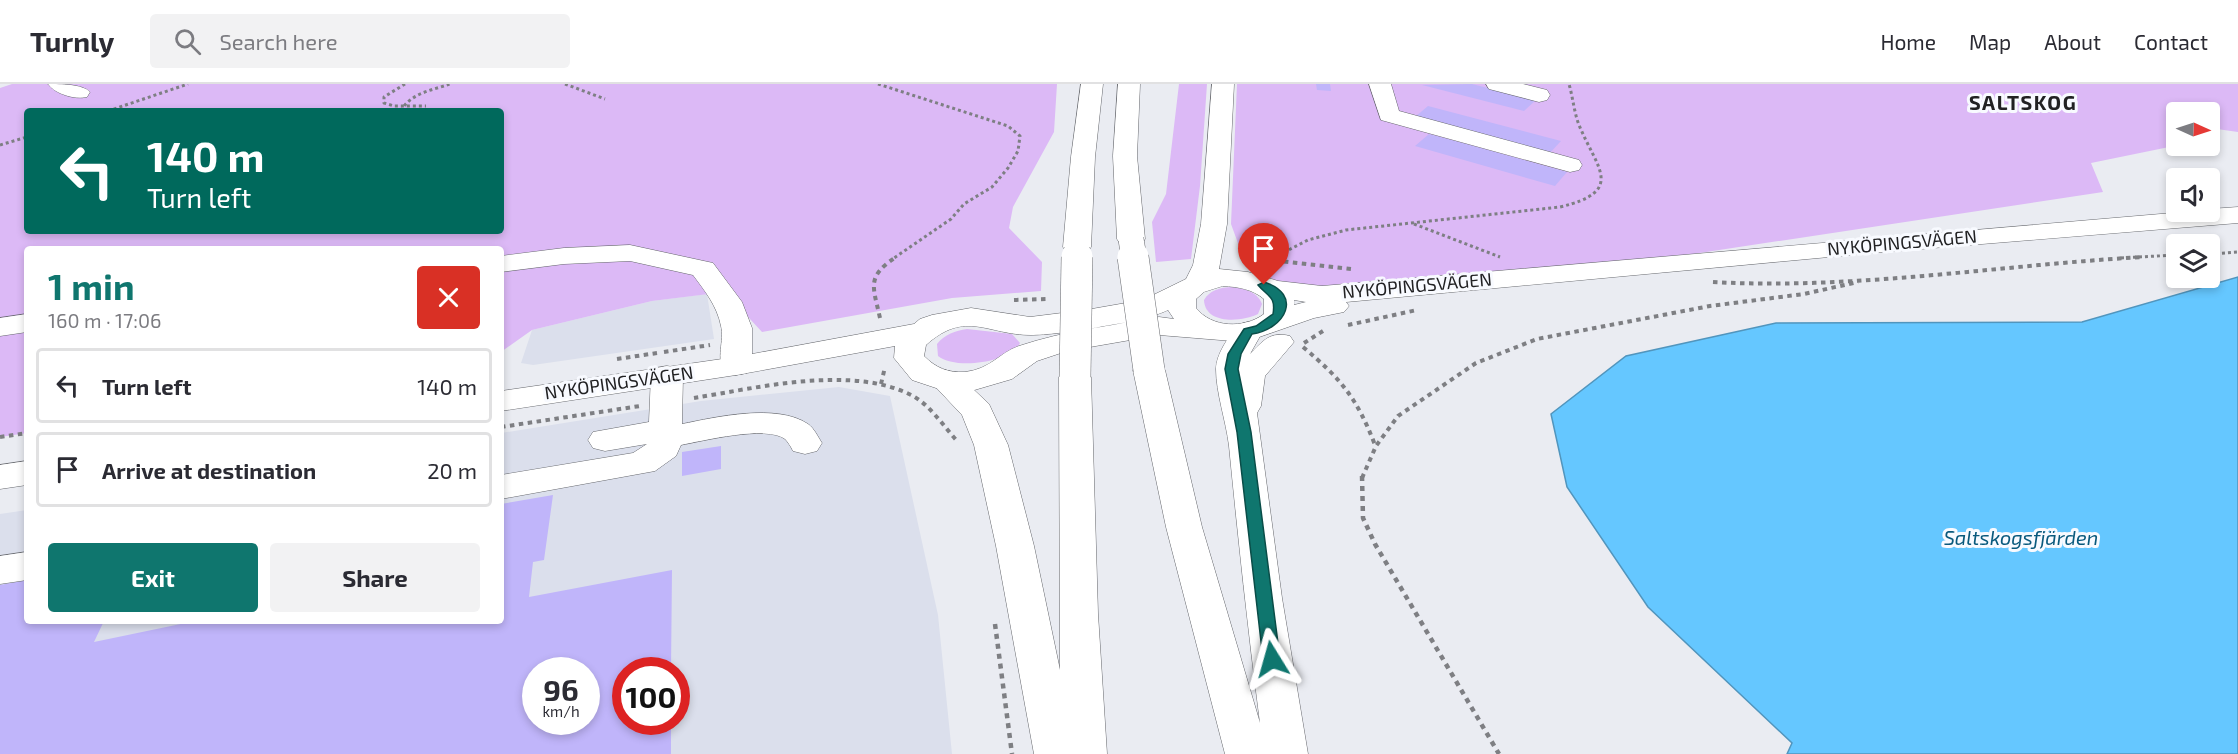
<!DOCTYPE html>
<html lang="en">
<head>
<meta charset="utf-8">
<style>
  :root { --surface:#fff; --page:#f2f2f3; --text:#2b2b33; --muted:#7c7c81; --line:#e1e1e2; --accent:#0f766e }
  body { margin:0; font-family:"Exo 2",sans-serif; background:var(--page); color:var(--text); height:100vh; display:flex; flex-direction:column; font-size:22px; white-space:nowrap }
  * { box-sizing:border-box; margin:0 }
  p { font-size:20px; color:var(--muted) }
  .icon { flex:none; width:33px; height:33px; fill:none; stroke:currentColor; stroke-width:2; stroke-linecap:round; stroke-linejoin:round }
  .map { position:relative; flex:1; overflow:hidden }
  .panel { position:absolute; left:24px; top:162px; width:480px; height:378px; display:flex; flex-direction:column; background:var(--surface); border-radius:6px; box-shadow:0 3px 9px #0003 }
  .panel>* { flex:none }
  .hud { position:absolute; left:24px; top:24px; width:480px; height:126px; border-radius:6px; box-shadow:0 3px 9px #0003; background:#00695c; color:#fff; overflow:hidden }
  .needle { width:39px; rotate:93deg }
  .fabs { position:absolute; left:2166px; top:18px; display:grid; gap:12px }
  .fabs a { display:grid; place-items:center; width:54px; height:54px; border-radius:6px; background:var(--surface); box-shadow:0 3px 9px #0003; font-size:30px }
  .speed { position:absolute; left:522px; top:573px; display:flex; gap:12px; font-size:30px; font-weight:700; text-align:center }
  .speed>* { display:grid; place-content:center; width:78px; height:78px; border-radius:50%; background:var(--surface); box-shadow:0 3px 9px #0003; line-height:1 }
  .speed small { font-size:15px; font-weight:400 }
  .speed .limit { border:9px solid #d22; background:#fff; color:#111 }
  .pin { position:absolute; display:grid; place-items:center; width:51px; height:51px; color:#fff; margin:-62px -26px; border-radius:50% 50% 50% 0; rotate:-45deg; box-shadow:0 0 6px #0007 }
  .pin .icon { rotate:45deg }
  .me { position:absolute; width:66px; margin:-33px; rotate:352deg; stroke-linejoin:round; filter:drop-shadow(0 0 4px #0008) }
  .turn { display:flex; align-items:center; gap:21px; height:126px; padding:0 24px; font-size:27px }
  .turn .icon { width:78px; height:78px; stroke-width:2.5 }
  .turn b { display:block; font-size:42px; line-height:51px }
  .round { display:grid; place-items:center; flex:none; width:63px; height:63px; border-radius:6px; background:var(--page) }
  .overview { display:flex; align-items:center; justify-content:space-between; height:102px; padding:0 24px }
  h1 { font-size:36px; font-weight:700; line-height:45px; color:var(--accent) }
  .cta { display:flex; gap:12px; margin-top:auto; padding:12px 24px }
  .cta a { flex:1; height:69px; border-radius:6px; background:var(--accent); color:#fff; font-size:24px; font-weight:700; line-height:69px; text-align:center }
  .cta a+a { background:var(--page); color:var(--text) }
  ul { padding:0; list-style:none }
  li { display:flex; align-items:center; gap:18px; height:75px; margin:0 12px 9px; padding:0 12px; border:3px solid var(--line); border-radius:6px }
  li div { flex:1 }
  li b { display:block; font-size:22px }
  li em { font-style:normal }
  header { display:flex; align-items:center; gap:36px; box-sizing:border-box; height:84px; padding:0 30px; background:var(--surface); border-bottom:2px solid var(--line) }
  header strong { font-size:28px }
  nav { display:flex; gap:33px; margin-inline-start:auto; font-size:21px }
  .search { width:420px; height:54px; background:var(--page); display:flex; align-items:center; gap:15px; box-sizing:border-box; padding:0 21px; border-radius:6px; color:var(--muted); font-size:22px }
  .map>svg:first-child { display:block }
  .built { fill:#dbdfec; fill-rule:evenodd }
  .green { fill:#dcb9f6; fill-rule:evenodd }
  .water { fill:#65c7ff; stroke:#5195bd; stroke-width:1.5 }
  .building { fill:#c0b5fa; fill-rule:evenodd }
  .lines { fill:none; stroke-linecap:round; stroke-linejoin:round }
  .minor-casing { stroke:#65676c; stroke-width:1 }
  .major-casing { stroke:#65676c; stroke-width:1 }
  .highway-casing { stroke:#65676c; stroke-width:1 }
  .path-far2 { stroke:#7e7f83; stroke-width:3; stroke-dasharray:3 3; stroke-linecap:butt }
  .path-far1 { stroke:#7e7f83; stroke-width:4; stroke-dasharray:4.5 4.5; stroke-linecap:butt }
  .path { stroke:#7e7f83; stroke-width:4.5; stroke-dasharray:5 5; stroke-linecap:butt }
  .minor { fill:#fff; fill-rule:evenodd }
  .major { fill:#fff; fill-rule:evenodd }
  .highway { fill:#fff; fill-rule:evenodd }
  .highway-bridge-far1-casing { stroke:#65676c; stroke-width:26; stroke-linecap:butt }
  .highway-bridge-casing { stroke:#65676c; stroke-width:32; stroke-linecap:butt }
  .highway-bridge-far1 { stroke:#fff; stroke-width:25 }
  .highway-bridge { stroke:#fff; stroke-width:31 }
  .route { fill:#0f766e; stroke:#0a4d48; stroke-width:1.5 }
  .labels { text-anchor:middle; stroke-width:6; stroke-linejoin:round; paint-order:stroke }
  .street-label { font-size:18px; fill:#212123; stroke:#f8faff }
  .far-district-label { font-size:20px; font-weight:bold; letter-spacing:1.5px; fill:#212123; stroke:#f8faff }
  .water-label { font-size:20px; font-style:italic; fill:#09597d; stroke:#f8faff }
</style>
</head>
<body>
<header>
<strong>Turnly</strong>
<div class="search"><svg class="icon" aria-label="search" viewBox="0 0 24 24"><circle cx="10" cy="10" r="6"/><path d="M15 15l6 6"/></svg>Search here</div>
<nav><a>Home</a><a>Map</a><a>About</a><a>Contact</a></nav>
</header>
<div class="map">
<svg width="2238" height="670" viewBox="0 0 2238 670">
  <rect width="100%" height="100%" fill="#eaecf2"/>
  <!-- built -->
  <g class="built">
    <path d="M707,210L714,255L533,281L521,279L532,246L652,217Z"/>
    <path d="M839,303L890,312L938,531L952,670H0V430L27,426V537H501V349L701,317ZM536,586H586V638H536ZM626,586H676V638H626Z"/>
  </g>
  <!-- green -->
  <g class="green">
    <path d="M12,0H1057L1054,48L1013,123L1009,144L1042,178L1041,207L952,214L762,248L725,208L652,217L532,246L501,268V165H27V349L0,353V4ZM27,27H501V147H27Z"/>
    <path d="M1179,0H1207L1200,102L1191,175L1156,178L1152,138L1166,110Z"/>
    <path d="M1237,0H2238V48L2210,44V28H2176V60L2174,62L2091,79L2103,108L1660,175L1433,192L1320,206L1283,201L1263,190L1243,173L1231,140Z"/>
    <path d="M1230,203C1243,204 1257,207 1262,220L1258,230C1242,238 1205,241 1204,216C1210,206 1219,204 1230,203Z"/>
    <path d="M967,245L1012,250L1020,259C1010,279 955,286 938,272L937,260C945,250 955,247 967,245Z"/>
  </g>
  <!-- water -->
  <path class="water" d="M2238,193V670H1787L1792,659L1648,523L1567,403L1551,330L1626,272L1776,239L2082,238Z"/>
  <!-- building -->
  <g class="building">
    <path d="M1316,0H1330L1331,7L1317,6Z"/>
    <path d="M1472,0L1536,16L1524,27L1422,1Z"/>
    <path d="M1428,22L1561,57L1549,70L1415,33Z"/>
    <path d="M1429,50L1467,60L1567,88L1555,102L1415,62Z"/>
    <path d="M721,362V385L682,392V368Z"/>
    <path d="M553,411L544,476L533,478L529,513L672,486L671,586H626V638H671V670H0V501L27,496V537H104L94,558L195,537H501V420ZM536,586H586V638H536Z"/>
  </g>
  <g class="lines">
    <!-- minor casing -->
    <g class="minor-casing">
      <g id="minor">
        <path d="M48,0C61,0 82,0 90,8L87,13C75,16 55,10 48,0Z"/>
        <path d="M1369,0H1391L1399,27L1579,76L1582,81L1579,86L1570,88L1381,36Z"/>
        <path d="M1486,0H1523L1547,6L1550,11L1547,16L1539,18L1489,5Z"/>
        <path d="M630,161L713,179L742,218L752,244V282L747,289L736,291L725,289C715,274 725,257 721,242C717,222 705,207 693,191L630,177L564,180L501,188V172L564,164Z"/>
        <path d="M27,230V248L0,252V234Z"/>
        <path d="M667,282L678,284L683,291L682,340C716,333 777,319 808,340C814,344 818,353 822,359L817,367L805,370L793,367C791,363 788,358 785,355C766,341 703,357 681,361L676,372L655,387L501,415V391L633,369L647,360L605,367L593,364L588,356L593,348L649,338L651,291L656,284Z"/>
        <path d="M27,468V496L0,500V472Z"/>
      </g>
    </g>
    <!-- major casing -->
    <g class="major-casing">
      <g id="major">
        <path d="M1212,0H1234L1227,140L1219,185L1248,188L1278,197L1322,202L2184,128H2210V125L2238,123V139L1872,169L1346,218L1349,222L1344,228L1314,234L1245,258L1159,251L1067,267L1037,277L1012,295L971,307L956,308L939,305L912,296L894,274L895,262L736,291L501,327V307L736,273L914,240L920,235L932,231L971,224L1030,233L1086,226L1143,216L1186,195L1193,181L1201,140ZM1223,202C1239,203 1252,205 1264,215V230C1244,245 1212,244 1196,224V215L1204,208ZM1294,216L1306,218L1294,221ZM1168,226L1174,235L1159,233C1112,241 1064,247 1019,262C999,269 991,285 965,288C948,289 936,284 924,272L926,261C966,225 987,251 1031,251C1058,251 1145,238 1168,226Z"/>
        <path d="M27,377V401L0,405V381Z"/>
      </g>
    </g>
    <!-- highway casing -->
    <g class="highway-casing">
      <g id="highway">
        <path d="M1081,0H1103L1095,73L1091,163L1087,169L1077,171L1067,169L1063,163L1071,73Z"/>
        <path d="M1118,0H1140L1137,72L1145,155L1141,161L1131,163L1121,161L1117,155L1113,72Z"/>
        <path d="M1248,238L1259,241L1263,247L1250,270C1263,257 1270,247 1290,252L1294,258L1265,292L1261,322L1257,329L1282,514L1308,670H1225L1166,443L1133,286L1138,279L1149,277L1160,279L1165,286L1202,443L1260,639C1248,547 1238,454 1229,362C1226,337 1216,309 1216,285C1216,270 1229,253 1237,241Z"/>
        <path d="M1075,283L1086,286L1091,293L1098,530L1107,670H1034L996,462L974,361L962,331L929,296L934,289L945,286L956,289L989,320L1008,361L1034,462L1060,586L1059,293L1064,286Z"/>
      </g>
    </g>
    <!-- path-far2 -->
    <g class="path-far2">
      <path d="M405,0L384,13V19L394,22H426"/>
      <path d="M565,0L605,15"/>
      <path d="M878,0L1008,42L1020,52L1018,67L1008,84L992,103L964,120L951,135L894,174"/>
      <path d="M108,27L188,0"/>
      <path d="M401,27C410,9 433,6 450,0"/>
      <path d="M0,61L27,53"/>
      <path d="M1414,140L1500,173"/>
      <path d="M2210,170L2238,168"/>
      <path d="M1273,174L1308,156L1346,146L1560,123C1626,107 1597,85 1579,41C1574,28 1573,14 1569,0"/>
      <path d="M2121,174L2176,171"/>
    </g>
    <!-- path-far1 -->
    <g class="path-far1">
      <path d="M1272,175L1275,173"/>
      <path d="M1257,177L1271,176L1351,185"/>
      <path d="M1713,198C1857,206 2000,181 2143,173"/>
      <path d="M1014,216L1049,215"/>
      <path d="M880,234C873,202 866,193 896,173"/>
      <path d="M1348,241L1417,226"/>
      <path d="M1304,259L1323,247"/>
      <path d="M1303,263C1341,295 1357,314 1375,361"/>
      <path d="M664,268L710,261"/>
      <path d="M617,275L657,269"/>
      <path d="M881,300L885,283"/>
      <path d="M694,314C757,304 853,280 913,312C931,322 944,343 958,358"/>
      <path d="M501,343L640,322"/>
      <path d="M0,353L27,349"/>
      <path d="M1362,394L1376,362L1398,332L1476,279L1537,255L1710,222L1804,210L1858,198"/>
    </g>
    <!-- path -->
    <g class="path">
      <path d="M1362,392L1363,434L1375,460L1499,670"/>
      <path d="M995,540L1012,670"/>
    </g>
    <!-- minor -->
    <use href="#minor" class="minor"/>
    <!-- major -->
    <use href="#major" class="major"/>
    <!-- highway -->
    <use href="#highway" class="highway"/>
    <!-- highway-bridge-far1 casing -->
    <g class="highway-bridge-far1-casing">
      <g id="highway-bridge-far1">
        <path d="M1131,155L1134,174"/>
        <path d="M1077,174V163"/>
      </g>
    </g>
    <!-- highway-bridge casing -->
    <g class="highway-bridge-casing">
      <g id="highway-bridge">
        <path d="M1133,173L1149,286"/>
        <path d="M1075,293L1077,173"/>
      </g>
    </g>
    <!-- highway-bridge-far1 -->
    <use href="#highway-bridge-far1" class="highway-bridge-far1"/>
    <!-- highway-bridge -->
    <use href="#highway-bridge" class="highway-bridge"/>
  </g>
  <!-- route -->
  <path class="route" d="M1264,198C1303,210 1286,245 1252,250L1241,270L1238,285L1251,348L1280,575L1278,579L1272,581L1266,579L1263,575L1237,348L1225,285L1228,270L1244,245L1256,242L1273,230C1276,212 1268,213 1258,201Z"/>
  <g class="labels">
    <!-- street labels -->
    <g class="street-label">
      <text transform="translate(1902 159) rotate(-5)" y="6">NYKÖPINGSVÄGEN</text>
      <text transform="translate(1417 202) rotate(-5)" y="6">NYKÖPINGSVÄGEN</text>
      <text transform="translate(619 299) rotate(-8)" y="6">NYKÖPINGSVÄGEN</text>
    </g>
    <!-- far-district labels -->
    <g class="far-district-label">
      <text x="2023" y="26">SALTSKOG</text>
    </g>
    <!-- water labels -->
    <g class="water-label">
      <text x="2021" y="461">Saltskogsfjärden</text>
    </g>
  </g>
</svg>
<div class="fabs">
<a><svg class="needle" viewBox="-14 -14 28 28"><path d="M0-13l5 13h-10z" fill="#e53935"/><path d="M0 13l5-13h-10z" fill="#7c7c81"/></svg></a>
<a><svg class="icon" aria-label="sound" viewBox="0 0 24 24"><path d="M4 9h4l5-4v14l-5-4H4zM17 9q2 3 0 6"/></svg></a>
<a><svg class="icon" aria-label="layers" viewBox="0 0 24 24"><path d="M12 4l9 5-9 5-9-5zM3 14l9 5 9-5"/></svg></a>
</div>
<div class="speed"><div>96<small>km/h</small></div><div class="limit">100</div></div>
<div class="pin" style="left:1264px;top:201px;background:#d93025"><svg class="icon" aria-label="arrive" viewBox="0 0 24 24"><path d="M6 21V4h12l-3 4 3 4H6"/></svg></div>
<svg class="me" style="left:1272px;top:575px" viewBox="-20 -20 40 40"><path d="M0-17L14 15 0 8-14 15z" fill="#0f766e" stroke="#fff" stroke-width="4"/></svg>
<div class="hud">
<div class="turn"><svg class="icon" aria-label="left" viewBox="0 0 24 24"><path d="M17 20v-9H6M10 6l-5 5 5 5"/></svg><div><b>140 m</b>Turn left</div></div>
</div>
<section class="panel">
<div class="overview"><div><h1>1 min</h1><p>160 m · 17:06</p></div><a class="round" style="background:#d93025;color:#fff"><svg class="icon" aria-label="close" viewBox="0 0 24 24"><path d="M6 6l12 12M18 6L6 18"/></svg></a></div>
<ul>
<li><svg class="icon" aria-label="left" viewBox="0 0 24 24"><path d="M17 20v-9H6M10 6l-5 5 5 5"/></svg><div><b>Turn left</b></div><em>140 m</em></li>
<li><svg class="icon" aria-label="arrive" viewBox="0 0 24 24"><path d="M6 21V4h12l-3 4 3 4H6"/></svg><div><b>Arrive at destination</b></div><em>20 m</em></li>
</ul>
<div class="cta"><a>Exit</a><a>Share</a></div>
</section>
</div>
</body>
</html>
